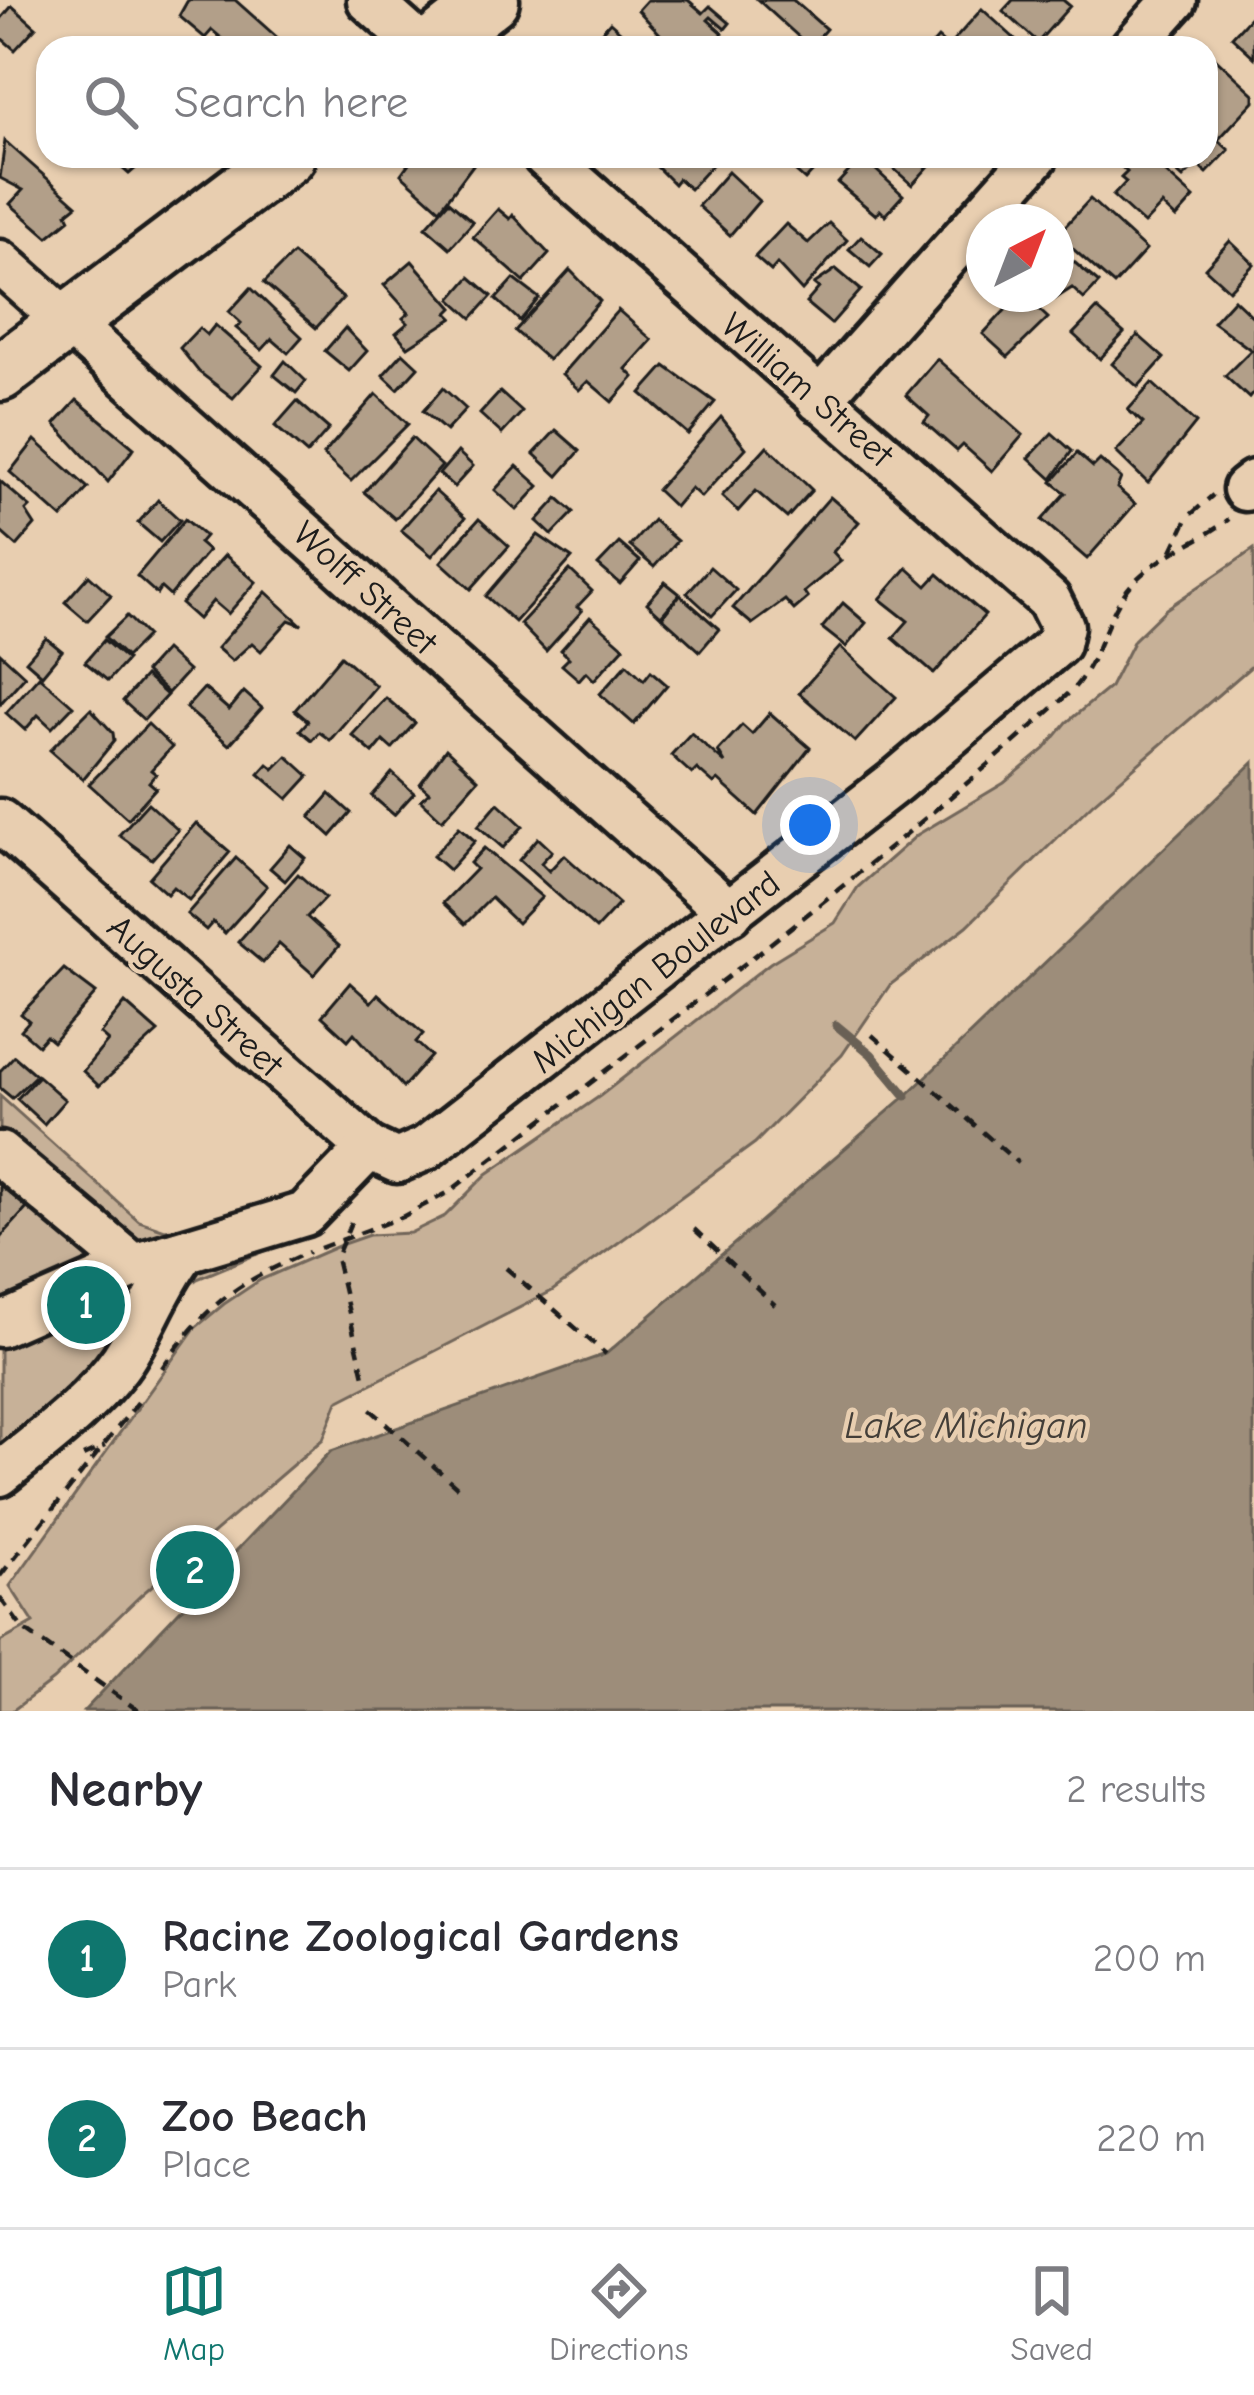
<!DOCTYPE html>
<style>
body{margin:0;font-family:"Comic Neue",sans-serif;background:#f2f2f3;color:#2b2b33}
.compass{position:absolute;left:966px;top:204px;width:108px;height:108px;border-radius:50%;background:#fff;box-shadow:0 3px 9px #0004;rotate:42deg}
.you{position:absolute;left:810px;top:825px;width:42px;height:42px;margin:-30px;border:9px solid #fff;border-radius:50%;background:#1a73e8;box-shadow:0 0 0 18px #1a73e833}
.badge{display:grid;place-items:center;width:78px;height:78px;border-radius:50%;background:#0f766e;color:#fff;font-size:39px;font-weight:700}
.pin{position:absolute;translate:-50% -50%;border:6px solid #fff;box-shadow:0 3px 12px #0006}
.list{margin:0;padding:0;list-style:none}
h2{display:flex;justify-content:space-between;align-items:center;height:156px;margin:0;padding:0 48px;font-size:51px}
h2 small{font-size:39px;font-weight:400;color:#7c7c81}
.list li{display:grid;grid-template-columns:78px 1fr auto;gap:36px;align-items:center;box-sizing:border-box;height:180px;padding:0 48px;border-top:3px solid #e1e1e2}
.list b{display:block;font-size:45px;white-space:nowrap}
.list p{margin:0;font-size:39px;white-space:nowrap;color:#7c7c81}
.list em{font-size:39px;font-style:normal;color:#7c7c81}
.icon{flex:none;width:66px;height:66px;fill:none;stroke:currentColor;stroke-width:2;stroke-linecap:round;stroke-linejoin:round}
.map{position:relative;flex:none;width:1254px;height:1711px;overflow:hidden}
.search{position:absolute;background:#fff;box-shadow:0 3px 9px #0004;left:36px;right:36px;top:36px;height:132px;display:flex;align-items:center;gap:30px;box-sizing:border-box;padding:0 42px;border-radius:36px;color:#7c7c81;font-size:45px}
.sheet{height:516px;background:#fff}
nav{display:flex;justify-content:space-around;align-items:center;box-sizing:border-box;height:168px;border-top:3px solid #e1e1e2;background:#fff;font-size:33px;color:#7c7c81}
nav a{display:grid;justify-items:center;gap:6px}
nav .on{color:#0f766e}
.map>svg:first-child{display:block}
</style>
<div class="map">
<svg width="1254" height="1711" viewBox="0 0 1254 1711">
<rect width="100%" height="100%" fill="#e8ceb0"/>
<filter id="ink" filterUnits="userSpaceOnUse"><feTurbulence type="fractalNoise" baseFrequency=".00833" numOctaves="2"/><feDisplacementMap in="SourceGraphic" scale="24" xChannelSelector="R" yChannelSelector="G"/><feConvolveMatrix kernelMatrix="1 2 1 2 8 2 1 2 1" color-interpolation-filters="sRGB"/></filter>
<g filter="url(#ink)">
<g fill="#c7b198" stroke="#72665a" stroke-width="3">
<polygon points="1254,549 1254,664 1093,803 967,926 890,985 842,1055 755,1143 552,1291 338,1401 323,1439 141,1595 53,1680 12,1711 0,1711 0,1642 34,1623 10,1586 195,1328 224,1304 260,1280 343,1244 369,1235 410,1233 445,1216 487,1174 600,1096 770,963 835,923 858,887 917,835 1004,783 1045,749 1067,722 1110,687 1134,640 1166,609"/>
<polygon points="0,1096 139,1221 165,1230 246,1218 313,1231 197,1279 182,1291 0,1488"/>
</g>
<polygon fill="#9d8d7a" stroke="#696054" stroke-width="3" points="1254,762 1254,1711 84,1711 331,1451 606,1354 906,1096"/>
<g fill="none" stroke-linecap="round" stroke-linejoin="round">
<polyline stroke="#696054" stroke-width="9" points="836,1025 871,1054 906,1096"/>
</g>
<g fill="#b29f89" stroke="#1c1c1c" stroke-width="3">
<polygon points="188,0 235,0 280,40 272,48 233,48 212,30 205,38 179,16"/>
<polygon points="647,0 688,0 703,13 710,6 730,23 725,29 711,17 708,20 723,33 712,48 671,46 638,10"/>
<polygon points="758,0 793,0 826,29 810,47"/>
<polygon points="1013,0 1063,0 1070,6 1038,42 1003,11"/>
<polygon points="12,6 36,27 15,50 0,37 0,20"/>
<polygon points="982,9 1025,48 929,48 938,38 948,47"/>
<polygon points="1254,13 1254,57 1232,37"/>
<polygon points="610,22 639,48 587,48"/>
<polygon points="1213,56 1254,94 1254,101 1218,140 1229,150 1207,173 1197,164 1183,178 1159,156 1206,156 1206,64"/>
<polygon points="5,141 77,205 67,213 70,219 48,237 10,204 23,190 0,178"/>
<polygon points="108,156 150,156 129,174"/>
<polygon points="414,156 463,156 473,165 440,209 401,174"/>
<polygon points="646,156 720,156 690,189 678,179 674,184"/>
<polygon points="794,156 806,156 817,167 805,180 787,164"/>
<polygon points="880,156 938,156 912,185"/>
<polygon points="1120,156 1147,156 1194,198 1176,218 1162,205 1144,224 1113,196 1126,182 1121,178 1127,172 1115,161"/>
<polygon points="862,157 903,195 885,215 880,210 876,215 838,183"/>
<polygon points="728,172 759,201 730,235 698,206"/>
<polygon points="1090,199 1146,250 1114,285 1057,235"/>
<polygon points="449,201 473,222 450,248 426,227"/>
<polygon points="498,209 510,219 513,215 549,254 524,282 473,237"/>
<polygon points="829,223 847,240 802,291 777,264 771,271 755,257 786,224 808,243"/>
<polygon points="861,236 882,254 870,267 849,249"/>
<polygon points="1230,241 1254,264 1229,290 1205,268"/>
<polygon points="1056,247 1099,283 1084,299 1072,288 1055,299 1049,294 1056,294"/>
<polygon points="293,254 343,298 316,328 264,283"/>
<polygon points="412,261 453,308 448,313 453,318 408,347 396,333 408,323 403,318 409,313 384,285"/>
<polygon points="836,269 861,290 831,324 806,303 819,288 814,284"/>
<polygon points="570,270 600,301 548,360 515,331"/>
<polygon points="470,277 492,296 472,318 451,299"/>
<polygon points="514,279 539,298 520,321 496,299"/>
<polygon points="251,288 302,337 288,353 272,339 262,350 236,328 241,323 229,312"/>
<polygon points="998,294 1022,294 1048,318 1008,357 983,334 1010,305"/>
<polygon points="1234,299 1254,318 1254,392 1249,398 1225,376 1251,350 1213,322"/>
<polygon points="1097,309 1124,333 1100,359 1073,334"/>
<polygon points="618,310 652,340 626,369 634,377 612,402 588,381 579,390 562,374"/>
<polygon points="215,325 262,366 233,398 199,372 180,348 199,328 207,335"/>
<polygon points="345,328 367,351 349,371 325,351"/>
<polygon points="1138,335 1164,358 1138,387 1112,364"/>
<polygon points="403,353 418,367 398,389 383,375"/>
<polygon points="937,359 1023,435 992,471 963,445 957,451 924,422 929,416 906,395"/>
<polygon points="285,361 306,381 296,393 274,375"/>
<polygon points="665,366 715,402 688,434 641,393"/>
<polygon points="1152,383 1196,423 1148,483 1116,452 1143,423 1128,410"/>
<polygon points="443,388 466,409 446,431 423,411"/>
<polygon points="500,392 522,412 502,434 480,414"/>
<polygon points="376,394 408,424 351,481 323,455"/>
<polygon points="77,400 134,448 108,482 55,424"/>
<polygon points="297,401 329,429 307,454 275,426"/>
<polygon points="721,417 746,448 701,497 691,488 675,507 657,490"/>
<polygon points="556,430 580,451 558,476 534,454"/>
<polygon points="1052,433 1072,451 1052,479 1029,458"/>
<polygon points="412,438 442,466 395,519 364,492"/>
<polygon points="35,440 88,488 62,518 10,472"/>
<polygon points="767,446 812,490 787,518 756,491 738,511 722,496"/>
<polygon points="458,452 473,466 454,487 439,474"/>
<polygon points="1077,453 1093,467 1100,460 1121,478 1117,488 1135,504 1087,559 1042,520 1066,493 1052,482"/>
<polygon points="517,466 539,486 517,510 495,490"/>
<polygon points="0,481 30,507 26,511 35,525 17,546 0,531"/>
<polygon points="435,491 465,518 432,556 401,530"/>
<polygon points="830,497 859,522 833,552 841,561 804,592 808,598 794,610 785,600 752,624 733,608"/>
<polygon points="558,498 574,512 552,535 537,521"/>
<polygon points="158,500 180,520 160,542 138,523"/>
<polygon points="185,519 205,536 199,543 208,551 170,596 161,588 157,594 137,576"/>
<polygon points="479,519 509,546 471,589 441,562"/>
<polygon points="653,520 677,541 654,567 630,546"/>
<polygon points="538,535 572,558 515,622 486,596"/>
<polygon points="619,543 640,561 620,584 598,565"/>
<polygon points="225,555 256,582 228,614 213,601 198,619 181,604"/>
<polygon points="710,567 736,590 712,616 687,593"/>
<polygon points="907,568 927,586 938,574 985,615 934,674 893,638 908,621 880,599"/>
<polygon points="570,570 592,591 577,607 582,611 546,651 520,624"/>
<polygon points="89,575 111,595 87,621 65,602"/>
<polygon points="665,582 680,594 661,616 647,603"/>
<polygon points="266,592 302,625 289,620 261,651 252,643 232,661 217,648"/>
<polygon points="680,595 719,629 700,651 662,617"/>
<polygon points="843,603 866,623 846,647 822,628"/>
<polygon points="127,616 147,636 126,657 105,637"/>
<polygon points="590,617 624,647 594,680 586,672 579,680 562,665 569,658 561,650"/>
<polygon points="46,638 62,651 42,675 26,661"/>
<polygon points="104,640 127,660 108,681 85,662"/>
<polygon points="840,647 896,697 855,742 799,693"/>
<polygon points="165,650 188,671 168,693 145,672"/>
<polygon points="0,653 25,676 0,704"/>
<polygon points="341,656 376,686 330,740 319,732 312,740 300,730 308,721 295,710"/>
<polygon points="627,664 644,680 651,671 667,685 634,724 600,694"/>
<polygon points="39,676 73,706 52,728 38,715 25,730 6,713"/>
<polygon points="145,676 167,695 144,720 123,701"/>
<polygon points="204,688 229,710 244,692 262,708 229,745 186,708"/>
<polygon points="386,698 415,723 392,749 383,741 373,753 352,735"/>
<polygon points="91,709 113,733 114,741 83,779 50,750"/>
<polygon points="770,713 810,748 757,815 718,780 714,784 697,769 692,774 671,755 691,733 725,763 718,751 742,725 752,734"/>
<polygon points="148,724 172,747 151,770 156,774 149,782 156,788 128,819 89,784"/>
<polygon points="446,749 478,779 442,820 421,800 429,792 420,784"/>
<polygon points="287,756 309,776 288,799 259,774 268,764 274,769"/>
<polygon points="392,773 414,793 394,815 372,796"/>
<polygon points="330,794 351,813 331,836 310,817"/>
<polygon points="148,803 178,830 152,859 119,835"/>
<polygon points="498,803 523,826 503,848 478,826"/>
<polygon points="196,823 230,852 189,900 173,887 167,894 149,878"/>
<polygon points="459,827 475,841 449,870 433,856"/>
<polygon points="538,838 552,851 541,863 549,871 564,855 619,904 596,929 519,860"/>
<polygon points="290,845 305,858 285,881 270,868"/>
<polygon points="484,848 542,897 517,923 491,898 465,924 443,903 476,869 470,863"/>
<polygon points="236,858 267,886 225,933 213,922 206,930 187,914"/>
<polygon points="298,874 325,898 307,917 339,946 314,975 279,944 263,963 238,942"/>
<polygon points="64,969 96,993 53,1042 46,1036 38,1045 21,1030 29,1021 21,1014"/>
<polygon points="350,983 371,1002 378,994 423,1034 416,1042 431,1056 403,1087 354,1033 348,1040 322,1016"/>
<polygon points="125,1003 158,1032 99,1086 83,1071 108,1041 100,1034"/>
<polygon points="14,1056 36,1075 12,1098 0,1088 0,1071"/>
<polygon points="38,1076 65,1100 44,1124 17,1099"/>
<polygon points="0,1184 27,1208 0,1238"/>
</g>
<g fill="none" stroke-linecap="round" stroke-linejoin="round">
<defs>
<g id="minor">
<polyline points="369,0 423,48"/>
<polyline points="1132,48 1175,0"/>
<polyline points="0,262 730,913"/>
<polyline points="819,400 1036,156"/>
<polyline points="1245,489 1254,482"/>
<polyline points="0,821 369,1148 397,1161 426,1148 895,782 1058,644 1062,626 1049,600 545,156"/>
<polyline points="0,1154 134,1266 305,1214 369,1148"/>
<polyline points="0,1325 134,1266"/>
<path d="M0,1474c41,-33 93,-71 123,-115 22,-34 35,-72 60,-106"/>
</g>
<g id="major">
<polyline points="430,48 491,0"/>
<polyline points="0,373 287,156"/>
</g>
</defs>
<use href="#minor" stroke="#1c1c1c" stroke-width="51"/>
<use href="#major" stroke="#1c1c1c" stroke-width="63"/>
<g stroke="#1c1c1c" stroke-width="4.5" stroke-dasharray="12 9" stroke-linecap="butt">
<polyline points="1172,551 1188,517 1213,495"/>
<polyline points="872,1035 1018,1163"/>
<polyline points="351,1222 336,1258 364,1376"/>
<polyline points="694,1229 775,1305"/>
<path d="M320,1248l82,-31 47,-25c208,-162 424,-320 619,-498 33,-31 35,-78 64,-110 27,-30 65,-40 97,-65"/>
<polyline points="506,1268 606,1354"/>
<path d="M162,1368c45,-65 75,-85 147,-116"/>
<polyline points="370,1409 457,1487"/>
<polyline points="83,1456 105,1446"/>
<polyline points="0,1576 142,1397"/>
<polyline points="0,1598 23,1629 139,1711"/>
</g>
<use href="#minor" stroke="#e8ceb0" stroke-width="42"/>
<use href="#major" stroke="#e8ceb0" stroke-width="54"/>
</g>
</g>
<g text-anchor="middle" stroke-width="9" stroke-linejoin="round" paint-order="stroke">
<g font-size="36" fill="#1c1c1c" stroke="#e8ceb0">
<text transform="translate(808 389) rotate(41)" y="13">William Street</text>
<text transform="translate(366 587) rotate(42)" y="13">Wolff Street</text>
<text transform="translate(655 971) rotate(-38)" y="13">Michigan Boulevard</text>
<text transform="translate(196 995) rotate(42)" y="13">Augusta Street</text>
</g>
<g font-size="39" font-style="italic" fill="#433e38" stroke="#e8ceb0">
<text x="966" y="1438">Lake Michigan</text>
</g>
</g>
</svg>
<svg class="compass" viewBox="-18 -18 36 36"><path d="M0-13l5 13h-10z" fill="#e53935"/><path d="M0 13l5-13h-10z" fill="#7c7c81"/></svg>
<div class="you"></div>
<div class="pin badge" style="left:86px;top:1305px">1</div>
<div class="pin badge" style="left:195px;top:1570px">2</div>
<div class="search"><svg class="icon" aria-label="search" viewBox="0 0 24 24"><circle cx="10" cy="10" r="6"/><path d="M15 15l6 6"/></svg>Search here</div>
</div>
<section class="sheet">
<h2>Nearby<small>2 results</small></h2>
<ul class="list">
<li><span class="badge">1</span><div><b>Racine Zoological Gardens</b><p>Park</p></div><em>200 m</em></li>
<li><span class="badge">2</span><div><b>Zoo Beach</b><p>Place</p></div><em>220 m</em></li>
</ul>
</section>
<nav>
<a class="on"><svg class="icon" aria-label="map" viewBox="0 0 24 24"><path d="M3 6l6-2 6 2 6-2v14l-6 2-6-2-6 2zM9 4v14M15 6v14"/></svg>Map</a>
<a><svg class="icon" aria-label="directions" viewBox="0 0 24 24"><path d="M12 3l9 9-9 9-9-9zM9 14v-3h6M13 9l2 2-2 2"/></svg>Directions</a>
<a><svg class="icon" aria-label="saved" viewBox="0 0 24 24"><path d="M7 4h10v16l-5-4-5 4z"/></svg>Saved</a>
</nav>
